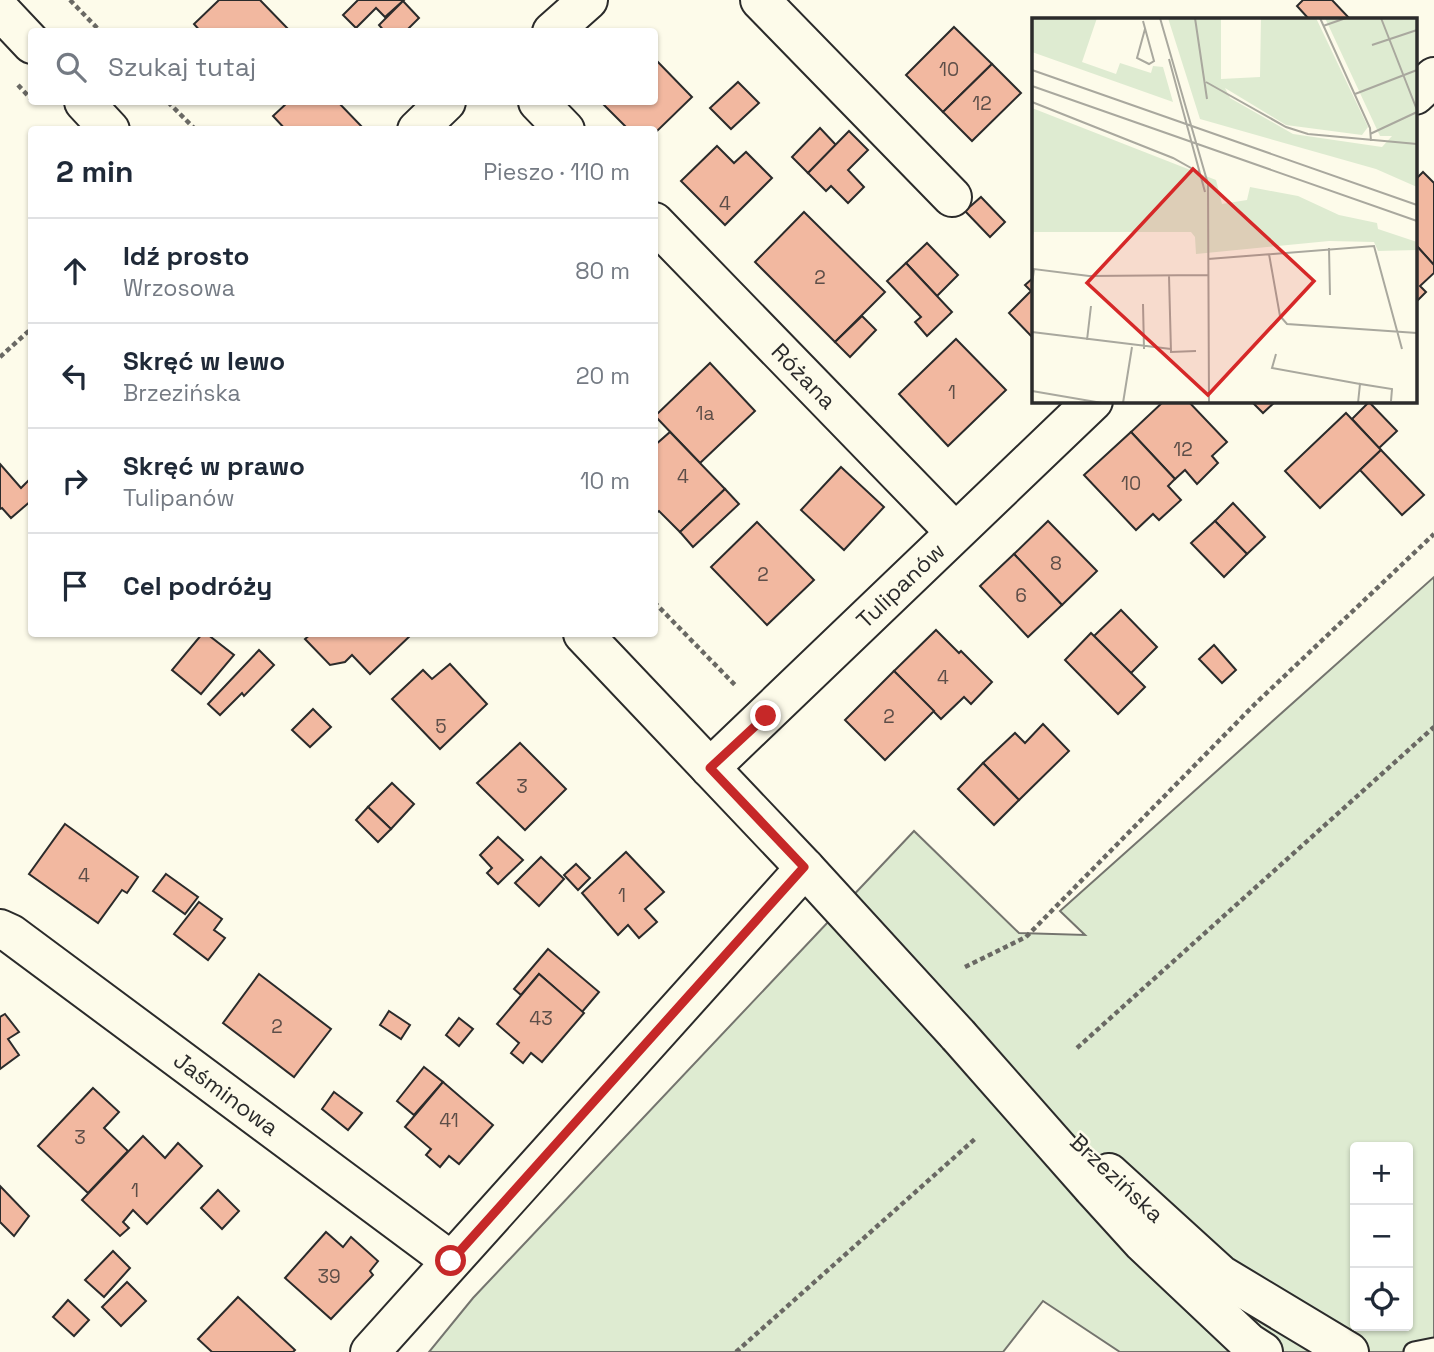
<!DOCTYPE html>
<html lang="pl">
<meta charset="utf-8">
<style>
body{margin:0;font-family:"Space Grotesk",sans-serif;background:#f2f2f3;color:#1f2937}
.controls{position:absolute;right:21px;bottom:21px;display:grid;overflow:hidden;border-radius:7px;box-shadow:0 2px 5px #0004}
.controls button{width:63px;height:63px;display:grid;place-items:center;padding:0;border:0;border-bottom:2px solid #e0e1e3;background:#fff;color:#1f2937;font:35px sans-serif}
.stop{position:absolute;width:21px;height:21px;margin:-16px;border:5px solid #c62828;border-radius:50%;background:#fff}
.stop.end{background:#c62828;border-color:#fff;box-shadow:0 2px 7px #0008}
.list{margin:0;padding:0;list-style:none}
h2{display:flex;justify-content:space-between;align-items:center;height:91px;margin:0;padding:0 28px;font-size:30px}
h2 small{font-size:23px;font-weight:400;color:#747a83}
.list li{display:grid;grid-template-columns:46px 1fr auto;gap:21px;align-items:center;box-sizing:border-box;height:105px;padding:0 28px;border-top:2px solid #e0e1e3}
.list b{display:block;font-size:26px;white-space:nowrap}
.list p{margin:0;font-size:23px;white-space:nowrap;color:#747a83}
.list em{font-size:23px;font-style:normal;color:#747a83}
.icon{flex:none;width:38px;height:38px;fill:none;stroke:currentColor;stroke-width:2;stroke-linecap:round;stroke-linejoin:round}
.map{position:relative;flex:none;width:1434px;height:1352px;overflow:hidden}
.search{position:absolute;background:#fff;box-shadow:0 2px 5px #0004;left:28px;top:28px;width:630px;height:77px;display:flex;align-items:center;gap:18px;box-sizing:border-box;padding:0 24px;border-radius:7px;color:#747a83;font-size:26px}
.panel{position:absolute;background:#fff;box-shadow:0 2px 5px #0004;left:28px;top:126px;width:630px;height:511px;border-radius:7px}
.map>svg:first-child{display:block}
</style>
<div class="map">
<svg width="1434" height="1352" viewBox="0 0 1434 1352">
<rect width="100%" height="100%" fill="#fdfbea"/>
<path fill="#deebd1" stroke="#74746e" stroke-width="2" fill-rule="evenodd" d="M1434,577v763l-32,12h-282l-77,-51 -40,51h-574l44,-54 441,-467 105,102 66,2 -25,-24zM1355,1147h53v179h-53z"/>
<g fill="#f2b8a0" stroke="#2b2b2b" stroke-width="2">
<polygon points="219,0 260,0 291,32 201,32 194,24"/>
<polygon points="358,0 404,0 385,17 376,8 356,28 343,15"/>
<polygon points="1303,0 1332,0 1350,19 1306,19 1308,18 1297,6"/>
<polygon points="403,1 419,18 405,32 385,32 379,25"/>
<polygon points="954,27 992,64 943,112 906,75"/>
<polygon points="654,58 692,97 654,134 654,130 629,130 601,102 654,102"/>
<polygon points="992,64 1021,93 972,141 943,112"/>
<polygon points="738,82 759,103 731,129 710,108"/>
<polygon points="288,102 338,102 365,130 286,130 273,116"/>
<polygon points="820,128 836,145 808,173 792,157"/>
<polygon points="849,131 868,150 848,170 864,187 848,203 831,186 826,191 808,173"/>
<polygon points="717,146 734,163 746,152 772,178 725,225 681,181"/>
<polygon points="1423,172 1434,183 1434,265 1415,244 1415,180"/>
<polygon points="981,197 1005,222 990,237 965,211"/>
<polygon points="804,212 885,292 835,342 755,262"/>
<polygon points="927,243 958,275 937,296 906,263"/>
<polygon points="1415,244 1434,265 1434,273 1420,286 1426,292 1415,303"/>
<polygon points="906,263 952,312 927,336 915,322 921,317 887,281"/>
<polygon points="1033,278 1033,338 1009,313 1031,291 1025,285"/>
<polygon points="862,316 876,330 850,357 835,342"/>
<polygon points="956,339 1006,390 948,446 899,394"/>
<polygon points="710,363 755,411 700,463 655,416"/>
<polygon points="1164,401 1188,401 1227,442 1212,456 1218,463 1197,484 1185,470 1175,479 1131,432"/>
<polygon points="1251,401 1276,401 1263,413"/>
<polygon points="1369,402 1397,431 1379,448 1352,419"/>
<polygon points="1346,413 1381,450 1320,508 1285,471"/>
<polygon points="670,432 725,489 680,532 659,511 654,515 654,446"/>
<polygon points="1131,432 1175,479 1168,486 1181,500 1159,520 1153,514 1136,530 1084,475"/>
<polygon points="1381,450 1424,495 1402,515 1360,470"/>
<polygon points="0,464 21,488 30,479 32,481 32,500 11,518 2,508 0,509"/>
<polygon points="841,467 884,507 844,550 801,510"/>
<polygon points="725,489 739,504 693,547 680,532"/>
<polygon points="1233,503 1265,537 1247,554 1215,521"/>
<polygon points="1048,521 1097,571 1062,605 1014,554"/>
<polygon points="1215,521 1247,554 1224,577 1191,543"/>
<polygon points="757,522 814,580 767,625 711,567"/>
<polygon points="1014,554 1062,605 1028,637 980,586"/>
<polygon points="1121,610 1157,647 1131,673 1094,636"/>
<polygon points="936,630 959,653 961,651 992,682 971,704 964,697 941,719 894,671"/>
<polygon points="1091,633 1145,687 1118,714 1065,660"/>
<polygon points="202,634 207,634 234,655 201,694 172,670"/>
<polygon points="311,634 412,634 370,674 352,655 345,662 330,665 305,639"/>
<polygon points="1214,645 1236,670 1222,683 1199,659"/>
<polygon points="259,650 274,665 244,696 242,693 220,715 208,704"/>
<polygon points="450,664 487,704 440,749 392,699 423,670 432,679"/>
<polygon points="894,671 934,711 885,760 845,720"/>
<polygon points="313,709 331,727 310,747 292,730"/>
<polygon points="1043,724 1069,751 1019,800 983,763 1015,733 1025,743"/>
<polygon points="520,743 566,789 525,830 477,783"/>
<polygon points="983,763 1019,800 994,825 958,789"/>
<polygon points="392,783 414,804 391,829 368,807"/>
<polygon points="368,807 391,829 378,842 356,820"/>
<polygon points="65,824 138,877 127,893 122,890 98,923 29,874"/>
<polygon points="498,837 523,860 498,884 487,873 492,868 480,855"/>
<polygon points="626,852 664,892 645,909 657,922 639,938 628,925 618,935 582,893"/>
<polygon points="541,857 564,879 539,906 515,883"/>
<polygon points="576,864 590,878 578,890 564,875"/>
<polygon points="166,874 198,897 185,914 153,891"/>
<polygon points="199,902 222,919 214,930 225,938 208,960 174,934"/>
<polygon points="548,949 599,992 582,1012 539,974 521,995 514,989"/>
<polygon points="259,974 331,1029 294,1077 223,1023"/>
<polygon points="539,974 584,1013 542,1062 531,1053 523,1063 511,1053 519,1043 497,1024"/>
<polygon points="389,1011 410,1025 401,1039 380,1025"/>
<polygon points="5,1014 19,1032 8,1039 19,1055 0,1069 0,1017"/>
<polygon points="459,1018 473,1029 459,1046 446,1035"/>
<polygon points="424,1067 443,1082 414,1115 397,1101"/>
<polygon points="443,1082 493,1125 459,1164 449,1156 440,1167 426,1155 431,1149 405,1127"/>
<polygon points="93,1088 119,1112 104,1128 128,1151 88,1193 38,1146"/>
<polygon points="334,1092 362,1113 348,1130 322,1109"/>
<polygon points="143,1136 165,1158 178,1143 202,1166 147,1224 133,1210 123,1222 129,1228 120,1236 82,1200"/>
<polygon points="0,1186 29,1216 14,1236 0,1222"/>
<polygon points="218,1190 239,1211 222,1229 201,1208"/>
<polygon points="326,1232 343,1247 351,1237 378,1261 370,1271 373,1275 331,1319 285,1278"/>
<polygon points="113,1251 130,1268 104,1297 85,1280"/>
<polygon points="127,1282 146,1301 121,1326 102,1307"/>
<polygon points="238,1297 295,1350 293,1352 212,1352 198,1339"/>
<polygon points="68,1300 89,1320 74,1336 53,1317"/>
</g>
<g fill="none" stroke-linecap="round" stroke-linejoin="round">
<defs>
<polyline id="service" points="1414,1352 1434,1348"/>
<g id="minor">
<polyline points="760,0 952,197"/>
<polyline points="552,32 588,0"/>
<polyline points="1415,95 1434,77"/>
<polyline points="538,102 565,130"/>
<polyline points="417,130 446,102"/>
<path id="s1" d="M654,222l301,310"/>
<path id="s2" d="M710,768l383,-367"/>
<path id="s3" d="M0,929l11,5 440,327"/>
<polyline points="370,1352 805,868"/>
</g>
<g id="secondary">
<polyline points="0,10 32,44"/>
<polyline points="84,102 110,130"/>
<polyline points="583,634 805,868 958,1035"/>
<polyline points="1109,1173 1221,1275 1349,1352"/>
<polyline points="1093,1188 1143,1243 1249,1343 1263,1352"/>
</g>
</defs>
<use href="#service" stroke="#2b2b2b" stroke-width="23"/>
<use href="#minor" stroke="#2b2b2b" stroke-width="42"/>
<use href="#secondary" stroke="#2b2b2b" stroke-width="42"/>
<g stroke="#6a6964" stroke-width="4.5" stroke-dasharray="5 3.5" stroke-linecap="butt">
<polyline points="70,0 101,32"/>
<polyline points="18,85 32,100"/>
<polyline points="168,102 196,130"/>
<polyline points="0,357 32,328"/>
<polyline points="654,602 737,687"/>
<polyline points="965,967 1026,937 1255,704 1434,534"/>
<polyline points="1077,1048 1434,727"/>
<polyline points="736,1352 976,1138"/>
</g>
<use href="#service" stroke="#fdfbea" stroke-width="19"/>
<use href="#minor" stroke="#fdfbea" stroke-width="38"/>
<use href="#secondary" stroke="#fdfbea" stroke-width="38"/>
<defs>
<polyline id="secondary-bridge" points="958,1035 1093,1188"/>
</defs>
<use href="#secondary-bridge" stroke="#2b2b2b" stroke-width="42" stroke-linecap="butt"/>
<use href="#secondary-bridge" stroke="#fdfbea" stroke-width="38"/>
</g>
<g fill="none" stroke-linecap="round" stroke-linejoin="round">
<polyline stroke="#c62828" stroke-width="9" points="451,1261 804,867 710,768 766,716"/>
</g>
<g text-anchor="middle" stroke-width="5" stroke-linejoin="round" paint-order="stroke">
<g font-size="19" fill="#5d4e48">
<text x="949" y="76">10</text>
<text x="982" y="110">12</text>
<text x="725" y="210">4</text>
<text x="820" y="284">2</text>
<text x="952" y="399">1</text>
<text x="705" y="420">1a</text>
<text x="1183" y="456">12</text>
<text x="683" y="483">4</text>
<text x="1131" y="490">10</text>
<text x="1056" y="570">8</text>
<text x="763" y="581">2</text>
<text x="1021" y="602">6</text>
<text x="943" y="684">4</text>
<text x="889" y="723">2</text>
<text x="441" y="733">5</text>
<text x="522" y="793">3</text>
<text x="84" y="882">4</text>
<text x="622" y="902">1</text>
<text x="541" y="1025">43</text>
<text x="277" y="1033">2</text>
<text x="449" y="1127">41</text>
<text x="80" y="1144">3</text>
<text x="135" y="1197">1</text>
<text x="329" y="1283">39</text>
</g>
<g font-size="23" fill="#2b2b2b" stroke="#fdfbea">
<text dy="8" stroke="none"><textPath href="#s1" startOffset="215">Różana</textPath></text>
<text dy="8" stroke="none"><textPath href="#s2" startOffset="264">Tulipanów</textPath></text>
<text dy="8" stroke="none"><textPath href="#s3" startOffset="280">Jaśminowa</textPath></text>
<text transform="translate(1117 1178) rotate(43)" y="8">Brzezińska</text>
</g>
</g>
<g transform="translate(1032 18)">
<rect width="385" height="385" fill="#fdfbea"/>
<path d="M0,0h65l-15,44 34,12 4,-11 31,10 2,-7 10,1 10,35 -141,-50zM136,0h53v61l39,-2 1,-59h55l52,109 -6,8 -76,-10 -61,-37 5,10 63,36 89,13 10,-11h-12l-55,-118h92v169l-41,-18 -176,-50zM0,90l184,72 6,24 25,-4 3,-13 48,9 41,19 38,8 1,6 39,13v8l-39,1 -4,-9 -45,-1 -133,13 -1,-17 -4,-5h-157l-2,8z" fill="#deebd1"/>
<path fill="none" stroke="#a9a89e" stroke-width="2" d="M128,0l48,166 1,219M163,0l12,81M288,0l50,110 1,13M349,0l36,92M111,3l11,40 -5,3 -12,-6 8,-29M291,8l23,-8M340,27l45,-15M137,41l36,133M0,52l385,135M174,64l80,45 22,7 109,10M0,68l385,135M323,76l62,-24M0,84l141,56 27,15M338,116l47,-22M297,230l1,47M237,236l11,62 7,8 130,9M176,241l166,-13 28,103M137,258l2,76 25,-1M0,266l2,-15 55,7 119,-1M111,286l1,45M0,314l139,17M55,322l4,-34M244,336l-4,14 88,16M0,373l70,12M91,385l9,-56M326,385l2,-19 32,5 -1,12"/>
<path fill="#d62828" fill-opacity="0.15" stroke="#d62828" stroke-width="3.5" d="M161,151l121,112 -106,114 -121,-112z"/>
<rect width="385" height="385" fill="none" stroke="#2b2b2b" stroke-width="3.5"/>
</g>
</svg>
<div class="controls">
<button>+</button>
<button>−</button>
<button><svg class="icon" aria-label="locate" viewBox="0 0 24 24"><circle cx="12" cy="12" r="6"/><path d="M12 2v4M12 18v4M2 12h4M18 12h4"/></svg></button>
</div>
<div class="stop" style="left:451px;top:1261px"></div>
<div class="stop end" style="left:766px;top:716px"></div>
<div class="search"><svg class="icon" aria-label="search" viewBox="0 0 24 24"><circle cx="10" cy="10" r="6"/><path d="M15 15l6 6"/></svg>Szukaj tutaj</div>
<section class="panel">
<h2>2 min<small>Pieszo · 110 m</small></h2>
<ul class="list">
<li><svg class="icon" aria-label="ahead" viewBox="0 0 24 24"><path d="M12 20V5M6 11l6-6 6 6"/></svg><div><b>Idź prosto</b><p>Wrzosowa</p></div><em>80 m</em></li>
<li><svg class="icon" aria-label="left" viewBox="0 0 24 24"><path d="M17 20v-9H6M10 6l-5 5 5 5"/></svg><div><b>Skręć w lewo</b><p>Brzezińska</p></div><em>20 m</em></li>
<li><svg class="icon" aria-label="right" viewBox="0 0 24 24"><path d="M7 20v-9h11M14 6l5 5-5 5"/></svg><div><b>Skręć w prawo</b><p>Tulipanów</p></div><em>10 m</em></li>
<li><svg class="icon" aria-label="arrive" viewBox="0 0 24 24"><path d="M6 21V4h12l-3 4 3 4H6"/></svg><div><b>Cel podróży</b></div></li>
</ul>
</section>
</div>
